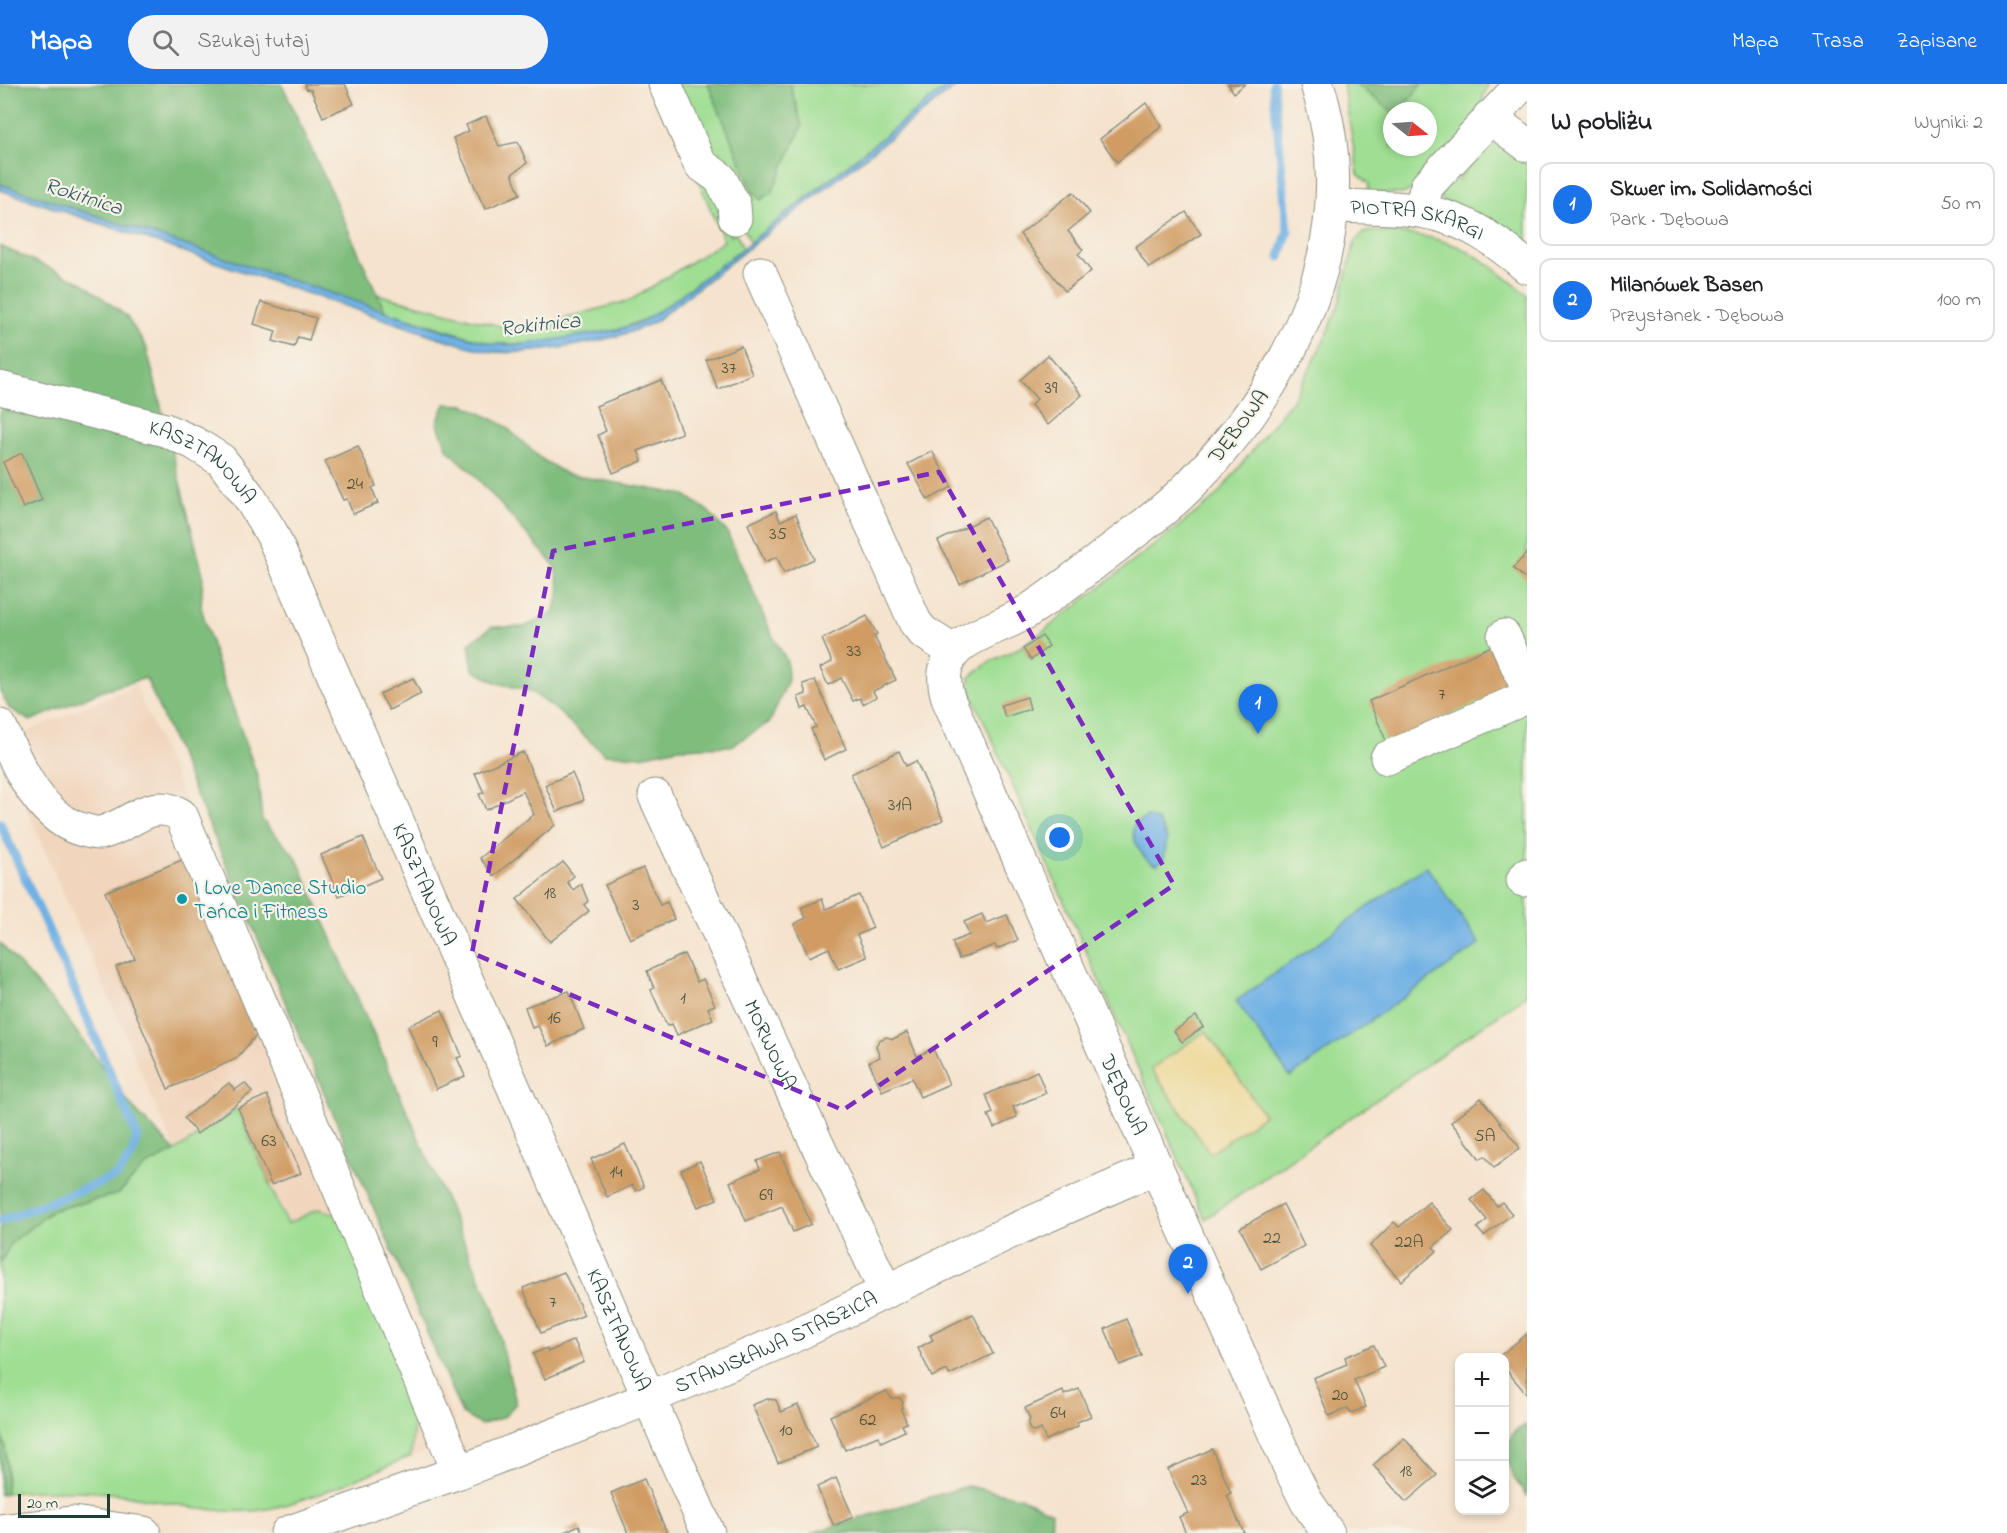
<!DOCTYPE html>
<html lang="pl">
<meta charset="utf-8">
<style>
body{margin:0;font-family:"Indie Flower",sans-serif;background:#f2f2f2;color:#202124}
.controls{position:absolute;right:18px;bottom:18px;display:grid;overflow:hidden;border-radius:12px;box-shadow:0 3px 9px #0003}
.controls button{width:54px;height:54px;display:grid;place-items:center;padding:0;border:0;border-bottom:2px solid #e0e0e0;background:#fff;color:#202124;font:30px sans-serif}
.compass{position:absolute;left:1383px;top:18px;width:54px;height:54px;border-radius:50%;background:#fff;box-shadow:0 3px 9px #0003;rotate:107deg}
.scale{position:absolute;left:18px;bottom:15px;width:92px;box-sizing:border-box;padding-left:6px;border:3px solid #1f3d34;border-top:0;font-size:16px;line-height:21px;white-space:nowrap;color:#1f3d34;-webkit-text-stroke:4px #f7f3e8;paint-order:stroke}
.you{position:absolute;left:1060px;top:754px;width:21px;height:21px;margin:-15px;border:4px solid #fff;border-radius:50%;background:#1a73e8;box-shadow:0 0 0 9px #1a73e833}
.badge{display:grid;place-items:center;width:39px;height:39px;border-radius:50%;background:#1a73e8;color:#fff;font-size:20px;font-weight:700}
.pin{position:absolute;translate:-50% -50px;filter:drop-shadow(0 2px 3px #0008)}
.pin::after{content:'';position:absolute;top:32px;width:21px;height:18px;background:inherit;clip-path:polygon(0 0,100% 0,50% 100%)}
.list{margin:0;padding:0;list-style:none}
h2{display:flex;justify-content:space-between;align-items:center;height:78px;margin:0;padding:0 24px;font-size:26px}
h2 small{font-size:20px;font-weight:400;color:#757577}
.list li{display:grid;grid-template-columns:39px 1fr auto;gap:18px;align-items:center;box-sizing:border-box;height:84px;margin:0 12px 12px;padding:0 12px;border:2px solid #e0e0e0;border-radius:12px}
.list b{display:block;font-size:22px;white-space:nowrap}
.list p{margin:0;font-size:20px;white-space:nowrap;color:#757577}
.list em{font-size:20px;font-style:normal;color:#757577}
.icon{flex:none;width:33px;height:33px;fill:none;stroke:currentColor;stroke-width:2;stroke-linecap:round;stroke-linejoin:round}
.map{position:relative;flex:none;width:1527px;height:1449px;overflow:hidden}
header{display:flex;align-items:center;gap:36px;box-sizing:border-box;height:84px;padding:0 30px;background:#1a73e8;color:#fff}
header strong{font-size:28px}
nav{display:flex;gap:33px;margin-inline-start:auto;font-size:21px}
.search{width:420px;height:54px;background:#f2f2f2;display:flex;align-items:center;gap:15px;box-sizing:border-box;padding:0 21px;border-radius:33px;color:#757577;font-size:22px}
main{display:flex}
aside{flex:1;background:#fff}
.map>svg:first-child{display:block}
</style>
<header>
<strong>Mapa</strong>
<div class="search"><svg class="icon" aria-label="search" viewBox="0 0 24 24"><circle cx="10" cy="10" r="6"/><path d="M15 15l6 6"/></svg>Szukaj tutaj</div>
<nav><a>Mapa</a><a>Trasa</a><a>Zapisane</a></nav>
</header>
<main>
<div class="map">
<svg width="1527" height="1449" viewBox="0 0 1527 1449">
<rect width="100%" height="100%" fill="#f7f3e8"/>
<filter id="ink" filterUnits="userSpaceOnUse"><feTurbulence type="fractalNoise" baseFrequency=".0167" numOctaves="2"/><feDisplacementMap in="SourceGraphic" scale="12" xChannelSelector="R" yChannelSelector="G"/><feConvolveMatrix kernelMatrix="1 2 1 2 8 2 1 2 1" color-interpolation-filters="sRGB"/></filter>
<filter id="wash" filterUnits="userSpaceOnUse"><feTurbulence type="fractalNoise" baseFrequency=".008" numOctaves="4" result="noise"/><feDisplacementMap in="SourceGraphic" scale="24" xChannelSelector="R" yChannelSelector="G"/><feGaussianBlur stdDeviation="1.35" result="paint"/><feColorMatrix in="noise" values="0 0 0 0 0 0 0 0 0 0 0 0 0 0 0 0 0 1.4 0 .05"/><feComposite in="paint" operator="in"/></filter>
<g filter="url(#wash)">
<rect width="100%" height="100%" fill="#f5e3cd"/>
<polygon fill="#f1d5bd" points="135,601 458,1347 424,1368 391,1381 237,1026 175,1067 0,663 0,660"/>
<g fill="#9fde93" stroke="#5f8e64" stroke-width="1.5" fill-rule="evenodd">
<polygon points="675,0 950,0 750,158"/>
<path d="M1343,0h145l-15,43 -55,60 -16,7 -34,-2 1,-8 -11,-10zM1392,27h36v36h-36z"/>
<polygon points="1493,54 1527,72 1527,165 1441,115 1438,102 1449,90 1458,97 1484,61"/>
<polygon points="696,91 730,126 729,152 736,149 743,164 651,233 617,246 533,260 493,260 385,227 376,210 519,247 631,216 724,157"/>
<path d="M1371,147c80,5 95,13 156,64v700l-322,224 -234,-527 -1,-15 19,-15 32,-15 24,-17 170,-132 77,-98 14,-24 22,-44 11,-28 16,-62 8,-9z"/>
<path d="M237,1025l50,115 31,-15 22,6 76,180 -5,61c-40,17 -118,53 -160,55 -43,3 -84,-10 -127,-16 -40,-6 -78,-5 -118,-2 1,-22 2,-43 -6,-65v-164l11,-21 42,-33 65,-16 26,-27 31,-16z"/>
</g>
<g fill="#7fbd7d" stroke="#4f7d58" stroke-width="1.5">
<polygon points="0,0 282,0 385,227 0,100"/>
<polygon points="708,0 790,0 802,42 772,108 761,116 753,108"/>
<polygon points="1356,0 1422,0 1400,27 1392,28"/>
<polygon points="0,162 83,199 126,232 146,262 203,491 201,523 217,579 258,694 262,736 296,773 493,1224 516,1319 504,1333 481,1341 462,1330 146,594 103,606 30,637 9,624 0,607"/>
<polygon points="445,320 465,321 504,341 540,374 566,390 685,411 708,427 727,448 772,551 787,577 788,596 770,638 731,662 679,664 641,672 604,670 554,624 530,607 497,599 473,586 469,560 491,543 524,543 554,529 560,507 555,482 471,387 448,366 437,338"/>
<polygon points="0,859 61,927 133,1024 175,1067 144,1083 118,1110 53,1126 11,1159 0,1180"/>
<polygon points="1527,1340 1527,1412 1513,1393 1504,1367 1514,1348"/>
<path d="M0,1344c8,22 7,43 6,65l-6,2z"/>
<polygon points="967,1402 1020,1413 1052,1428 1051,1449 811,1449"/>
</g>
<polygon fill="#eeda9e" stroke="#868c69" stroke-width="1.5" points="1206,947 1264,1031 1210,1069 1151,985"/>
<g fill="#6fb1e4" stroke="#47778c" stroke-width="1.5">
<path d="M950,0h9l-305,238c-36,19 -119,33 -160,30 -18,-2 -36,-9 -54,-14l-440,-148v-6l443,146 50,14 26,1 98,-15 22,-7 26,-16 78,-59z"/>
<path d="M1147,733l11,4 9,18 -3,19 -7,7c-14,-3 -27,-27 -23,-41z"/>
<polygon points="1426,782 1480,860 1290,993 1236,917"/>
</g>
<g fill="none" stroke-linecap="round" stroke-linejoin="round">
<g stroke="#6fb1e4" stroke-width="9">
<polyline points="1273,0 1288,146 1280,173"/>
<polyline points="0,739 65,883 137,1052 133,1069 117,1092 0,1137"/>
</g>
</g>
<g id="blocks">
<g fill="#d09c64">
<polygon points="305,0 345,0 354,20 323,33 311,6 306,5"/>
<polygon points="1228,0 1245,0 1234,9"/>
<polygon points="1146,19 1162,42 1117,78 1100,55"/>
<polygon points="486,32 499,62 518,58 527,79 512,90 520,110 485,125 453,54 469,47 466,41"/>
<polygon points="1073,108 1090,129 1068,147 1083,166 1078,170 1091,187 1065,207 1020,150"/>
<polygon points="1186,128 1201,150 1149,184 1135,163"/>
<polygon points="261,218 316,234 309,256 298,253 294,263 273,257 276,247 254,240"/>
<polygon points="741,262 752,290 718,305 706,276"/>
<polygon points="1048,271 1082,311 1048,341 1031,321 1037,315 1020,296"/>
<polygon points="661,296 682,349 638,367 642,377 613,389 598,351 606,347 596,322"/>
<polygon points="358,362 376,402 372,404 378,419 353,430 347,415 343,416 325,377"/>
<polygon points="932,367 952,403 928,416 908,380"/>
<polygon points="22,369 42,416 23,424 3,378"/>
<polygon points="776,427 780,437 796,430 814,475 784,489 777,473 765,478 748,440"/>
<polygon points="986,433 1008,476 960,500 938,457"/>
<polygon points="1527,469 1527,496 1513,484"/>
<polygon points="867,532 877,550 874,552 896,596 873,607 876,613 863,620 860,614 853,617 841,594 828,601 820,584 832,578 822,555"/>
<polygon points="1042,552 1049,562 1031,576 1023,565"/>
<polygon points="1496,560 1515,602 1387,659 1369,617"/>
<polygon points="413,594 421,610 389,626 380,610"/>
<polygon points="815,596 846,665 824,676 811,645 816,643 807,623 802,625 798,613 806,610 803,600"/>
<polygon points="1027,613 1030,625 1005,633 1001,621"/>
<polygon points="899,667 906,682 916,677 943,736 884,763 851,690"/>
<polygon points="523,668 555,741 494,792 480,774 534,730 523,707 486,726 479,710 484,709 475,689"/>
<polygon points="572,689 584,716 557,728 545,701"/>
<polygon points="363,753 381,794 339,812 321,771"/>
<polygon points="189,773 248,921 245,925 256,951 236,975 168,1005 116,883 135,875 105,808"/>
<polygon points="563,778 574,792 567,798 573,806 581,800 588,817 584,821 589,827 550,858 517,815"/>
<polygon points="643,784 660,821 667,818 674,835 630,855 605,801"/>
<polygon points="859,811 873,844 857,851 867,873 838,885 829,864 809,873 794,840 806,834 801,824 822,815 826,825"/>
<polygon points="982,830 986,839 1007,831 1018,856 997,865 995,861 959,875 952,858 969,851 964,838"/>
<polygon points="684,870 697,898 703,895 715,921 708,924 713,935 677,951 672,940 667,942 651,906 654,904 647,887"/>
<polygon points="569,907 584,945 548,962 538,942 532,944 525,923"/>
<polygon points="442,926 462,972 457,974 465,992 436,1005 408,942"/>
<polygon points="1196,932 1203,943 1182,958 1174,947"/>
<polygon points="907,948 917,972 933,965 949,1000 920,1013 912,994 882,1007 869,978 880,973 876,962 879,956 887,953 893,955"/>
<polygon points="1037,987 1046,1009 1013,1023 1017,1033 994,1044 988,1031 993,1029 986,1011"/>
<polygon points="229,999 235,1006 245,999 252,1008 197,1050 184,1034"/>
<polygon points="267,1011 301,1089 271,1101 238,1024"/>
<polygon points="1481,1014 1520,1064 1494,1084 1485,1072 1480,1075 1451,1038"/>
<polygon points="625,1060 644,1103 636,1107 633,1101 607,1113 591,1075"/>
<polygon points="780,1068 811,1140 793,1148 782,1122 746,1137 730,1098 760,1085 757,1077"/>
<polygon points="700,1077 717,1115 698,1123 681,1086"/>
<polygon points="1484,1106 1497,1122 1502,1118 1512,1130 1484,1152 1477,1144 1487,1136 1471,1116"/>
<polygon points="1429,1118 1453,1146 1433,1163 1437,1167 1401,1197 1370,1162 1394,1138 1399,1143"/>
<polygon points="1283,1120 1304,1162 1261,1185 1240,1144"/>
<polygon points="564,1188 584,1231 541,1249 523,1204"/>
<polygon points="973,1230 993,1270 949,1291 947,1286 932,1293 918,1264 933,1256 930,1251"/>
<polygon points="1126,1235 1142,1272 1120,1281 1105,1245"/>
<polygon points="1527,1250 1527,1311 1504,1283 1504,1274 1497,1274"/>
<polygon points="574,1256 584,1278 545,1295 533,1270 547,1264 548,1268"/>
<polygon points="1374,1261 1384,1283 1354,1296 1366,1323 1351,1329 1348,1324 1329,1332 1313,1294 1347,1280 1345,1273"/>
<polygon points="1079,1305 1091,1332 1077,1338 1078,1342 1046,1356 1041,1345 1036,1348 1030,1346 1028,1340 1030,1335 1025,1324 1063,1307 1064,1311"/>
<polygon points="887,1307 891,1314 900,1314 903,1319 901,1326 907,1339 902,1341 905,1347 881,1358 878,1352 845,1366 830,1332"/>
<polygon points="767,1315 776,1316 781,1328 798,1321 817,1363 778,1379 752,1321"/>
<polygon points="1404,1354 1437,1391 1406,1418 1373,1381"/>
<polygon points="1212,1365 1231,1409 1227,1411 1244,1449 1186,1449 1179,1433 1188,1429 1168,1385"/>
<polygon points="836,1394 853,1433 834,1442 817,1403"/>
<polygon points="644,1395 667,1449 628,1449 611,1409"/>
<polygon points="579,1441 583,1449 562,1449"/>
</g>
</g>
</g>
<g filter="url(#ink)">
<use href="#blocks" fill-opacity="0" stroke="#8a9080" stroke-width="1.5"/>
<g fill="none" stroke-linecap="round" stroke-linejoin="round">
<defs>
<g id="minor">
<polyline points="665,0 700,80 720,94 734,121 735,134"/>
<path id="s1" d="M1317,0c48,151 -21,291 -125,399 -22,23 -48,42 -73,61 -29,22 -57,45 -88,65 -21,15 -47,20 -68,35 -20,15 -22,34 -14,57l341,767 17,34 21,31"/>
<polyline points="1489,33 1527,61"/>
<path id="s2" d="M1332,122c88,2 125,0 195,61"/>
<polyline points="1420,126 1427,102 1522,0"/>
<polyline points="760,189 915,538 923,548 953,567"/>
<path id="s3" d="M0,304l165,42 29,13 27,17 27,35 24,39 436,999"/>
<polyline points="1504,552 1527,603"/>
<path d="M0,642c17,39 41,96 87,105 4,1 10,3 13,2 30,-6 50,-37 81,-18l278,657"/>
<polyline points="1387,674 1527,613"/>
<path id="s4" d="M655,712l231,496"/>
<polyline points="1523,796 1527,791"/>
<polyline points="0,1447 73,1439 144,1449"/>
<path id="s5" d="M287,1449l172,-61 190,-74 140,-60 219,-105 147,-65"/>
</g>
</defs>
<use href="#minor" stroke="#8a9080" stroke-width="35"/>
<use href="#minor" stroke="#fff" stroke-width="33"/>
</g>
</g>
<path fill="none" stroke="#7b2cbf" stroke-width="4.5" stroke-dasharray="12 8" stroke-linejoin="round" d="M939,388l235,413 -331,225 -371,-157 81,-402z"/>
<circle fill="#0f9aa8" stroke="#f7f3e8" stroke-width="2" cx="182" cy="815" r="6"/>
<g text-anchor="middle" stroke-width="4.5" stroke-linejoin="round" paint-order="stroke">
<g font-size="18" fill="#4b5540">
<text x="729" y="289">37</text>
<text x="1051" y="309">39</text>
<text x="355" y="405">24</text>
<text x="778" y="455">35</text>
<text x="854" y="572">33</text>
<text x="1442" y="615">7</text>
<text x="900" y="726">31A</text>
<text x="550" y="814">18</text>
<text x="636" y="826">3</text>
<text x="683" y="919">1</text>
<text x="554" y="939">16</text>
<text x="435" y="963">9</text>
<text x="1485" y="1057">5A</text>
<text x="269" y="1062">63</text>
<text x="616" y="1093">14</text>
<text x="766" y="1116">69</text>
<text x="1272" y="1159">22</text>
<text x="1409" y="1163">22A</text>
<text x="553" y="1223">7</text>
<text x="1340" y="1316">20</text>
<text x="1058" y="1334">64</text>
<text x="868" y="1341">62</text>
<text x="786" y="1351">10</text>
<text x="1406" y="1392">18</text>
<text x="1199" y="1401">23</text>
</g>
<g font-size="21" fill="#1f3d34" stroke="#f7f3e8">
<text dy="7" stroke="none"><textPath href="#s2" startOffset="87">PIOTRA SKARGI</textPath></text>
<text transform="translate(1238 342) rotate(-53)" y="7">DĘBOWA</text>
<text dy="7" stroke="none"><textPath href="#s3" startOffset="220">KASZTANOWA</textPath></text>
<text dy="7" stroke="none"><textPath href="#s3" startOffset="706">KASZTANOWA</textPath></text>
<text dy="7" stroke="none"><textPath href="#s4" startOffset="274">MORWOWA</textPath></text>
<text dy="7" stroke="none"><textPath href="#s1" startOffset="1216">DĘBOWA</textPath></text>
<text dy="7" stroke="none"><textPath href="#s3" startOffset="1192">KASZTANOWA</textPath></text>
<text dy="7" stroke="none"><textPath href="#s5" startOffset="525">STANISŁAWA STASZICA</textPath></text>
</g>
<g font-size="21" fill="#0d838f" stroke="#f7f3e8" text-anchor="start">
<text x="194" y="810">I Love Dance Studio<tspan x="194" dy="24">Tańca i Fitness</tspan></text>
</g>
<g font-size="22" font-style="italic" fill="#335a60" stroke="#f7f3e8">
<text transform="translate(84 111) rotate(18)" y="8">Rokitnica</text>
<text transform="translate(540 239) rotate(-6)" y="8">Rokitnica</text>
</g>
</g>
</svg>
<div class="controls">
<button>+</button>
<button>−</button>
<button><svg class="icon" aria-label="layers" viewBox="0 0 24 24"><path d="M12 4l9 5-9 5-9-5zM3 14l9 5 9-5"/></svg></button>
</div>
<svg class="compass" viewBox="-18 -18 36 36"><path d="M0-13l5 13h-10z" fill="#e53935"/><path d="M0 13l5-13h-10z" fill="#757577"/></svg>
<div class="scale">20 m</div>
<div class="you"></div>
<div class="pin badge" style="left:1258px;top:650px">1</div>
<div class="pin badge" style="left:1188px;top:1210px">2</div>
</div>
<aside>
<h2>W pobliżu<small>Wyniki: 2</small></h2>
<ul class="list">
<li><span class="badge">1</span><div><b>Skwer im. Solidarności</b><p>Park · Dębowa</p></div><em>50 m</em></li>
<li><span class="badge">2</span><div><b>Milanówek Basen</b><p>Przystanek · Dębowa</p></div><em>100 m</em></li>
</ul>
</aside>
</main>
